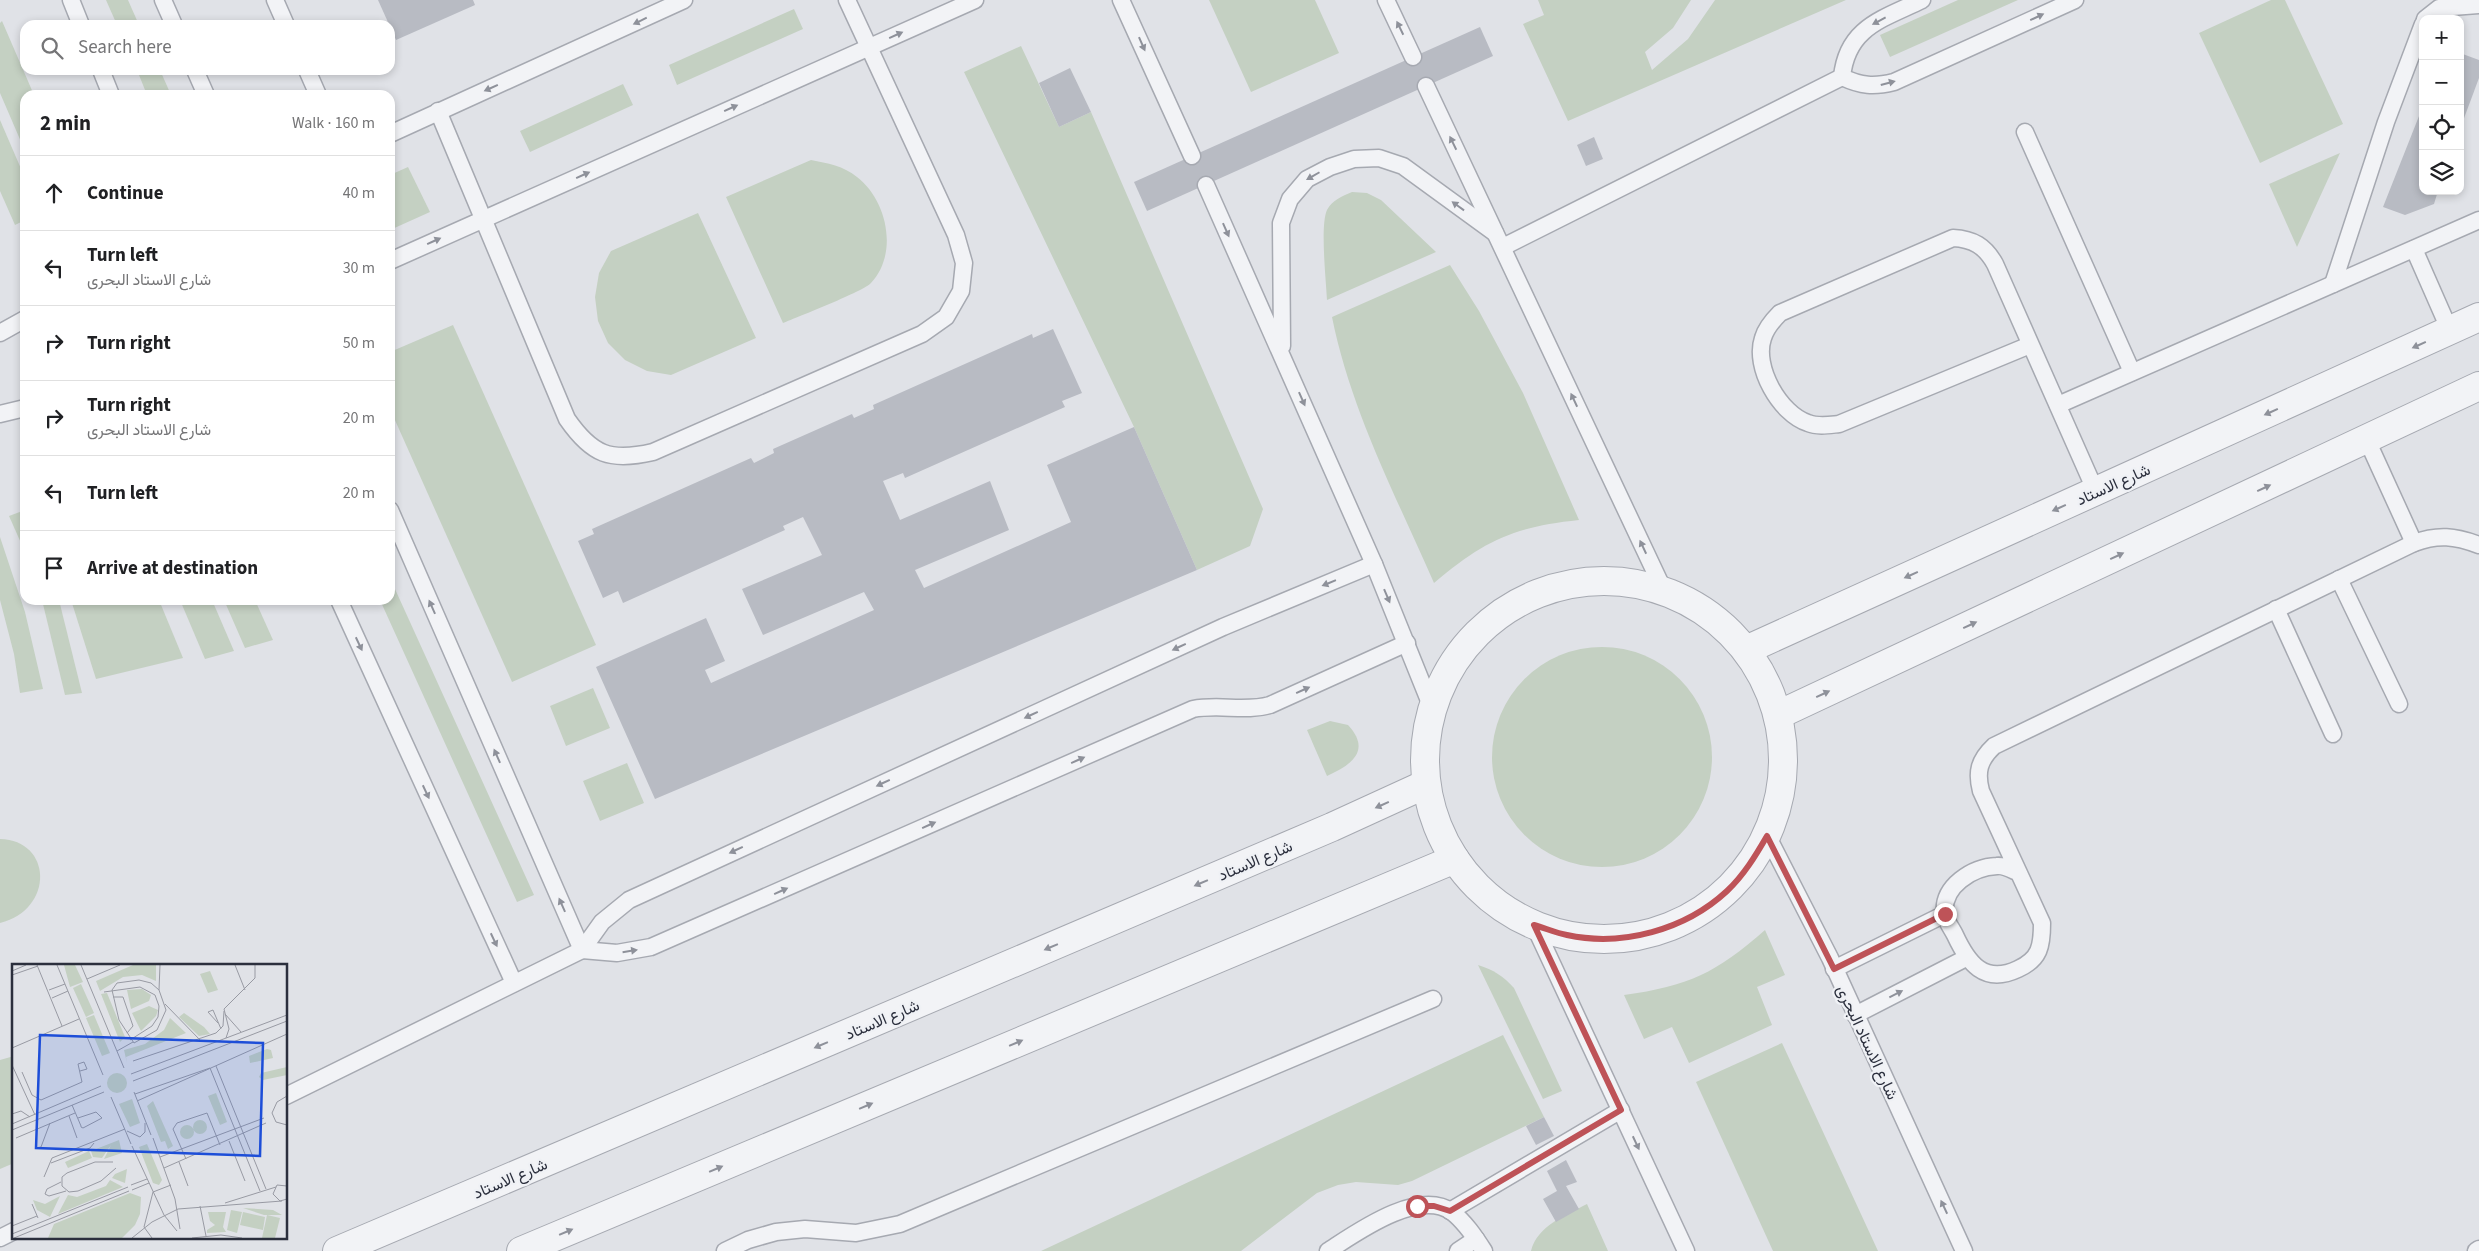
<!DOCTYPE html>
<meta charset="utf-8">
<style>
body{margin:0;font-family:"Source Sans 3",Vazirmatn,sans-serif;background:#f2f2f2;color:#202124}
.controls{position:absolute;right:15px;top:15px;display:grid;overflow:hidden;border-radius:10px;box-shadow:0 2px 8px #0003}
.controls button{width:45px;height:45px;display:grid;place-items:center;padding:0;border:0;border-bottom:1px solid #e0e0e0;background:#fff;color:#202124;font:25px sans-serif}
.stop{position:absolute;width:15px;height:15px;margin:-11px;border:4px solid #be5358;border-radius:50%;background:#fff}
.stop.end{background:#be5358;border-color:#fff;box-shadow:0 1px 5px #0008}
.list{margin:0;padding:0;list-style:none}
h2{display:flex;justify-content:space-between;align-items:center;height:65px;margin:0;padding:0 20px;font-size:21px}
h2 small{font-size:16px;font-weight:400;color:#757577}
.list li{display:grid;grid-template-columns:32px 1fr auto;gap:15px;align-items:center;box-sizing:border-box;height:75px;padding:0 20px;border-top:1px solid #e0e0e0}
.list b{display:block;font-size:19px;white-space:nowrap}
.list p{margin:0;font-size:16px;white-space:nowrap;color:#757577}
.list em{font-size:16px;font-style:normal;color:#757577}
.icon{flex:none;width:28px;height:28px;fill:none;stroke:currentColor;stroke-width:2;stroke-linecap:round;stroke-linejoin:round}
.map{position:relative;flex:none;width:2479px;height:1251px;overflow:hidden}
.search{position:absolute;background:#fff;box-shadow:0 2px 8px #0003;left:20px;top:20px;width:375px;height:55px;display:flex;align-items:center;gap:12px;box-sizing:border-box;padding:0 18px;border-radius:15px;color:#757577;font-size:19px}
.panel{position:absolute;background:#fff;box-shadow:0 2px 8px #0003;left:20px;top:90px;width:375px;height:515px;border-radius:15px}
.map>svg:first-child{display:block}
</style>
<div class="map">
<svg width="2479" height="1251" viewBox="0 0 2479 1251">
<rect width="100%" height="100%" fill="#e0e2e7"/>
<g fill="#c4d0c2">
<polygon points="106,0 128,0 139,25 117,25"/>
<polygon points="1209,0 1315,0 1339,53 1251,92"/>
<polygon points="1538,0 1691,0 1673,28 1645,52 1652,70 1688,39 1715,0 1846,0 1568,121 1523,24 1544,15"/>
<polygon points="1958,0 2018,0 1890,57 1880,35"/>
<polygon points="2271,0 2285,0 2343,124 2260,163 2199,33"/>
<polygon points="794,9 803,29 677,85 669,65"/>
<polygon points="2,21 34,95 25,95 25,151 0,93 0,23"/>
<polygon points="1021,46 1059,127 1091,112 1263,509 1250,546 1197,570 1134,427 964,72"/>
<polygon points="137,70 160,70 171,95 147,95"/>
<polygon points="623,84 633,105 530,152 520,131"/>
<polygon points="0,120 25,178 25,220 15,225 0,191"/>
<polygon points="2340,153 2297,247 2269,184"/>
<path d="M811,160c16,3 33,6 46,17 30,23 42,76 14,106 -7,8 -73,34 -88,40l-57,-126z"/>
<polygon points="408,167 430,212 390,230 390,175"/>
<path d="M1352,192l15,1 14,7 55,52 -109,48c-1,-20 -7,-75 0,-90 5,-10 16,-14 25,-18z"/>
<polygon points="698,213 756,338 671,375 647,371 625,360 608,343 598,321 595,297 599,273 611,251"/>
<path d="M1450,265l29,46 44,82 56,127c-66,7 -95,21 -145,63 -38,-87 -83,-172 -102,-266z"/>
<polygon points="453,325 596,645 512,682 390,409 390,352"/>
<polygon points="25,510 25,552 9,516"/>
<polygon points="0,537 25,612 43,689 20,693 14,654 0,600"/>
<polygon points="390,578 534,895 517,902 380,600 390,600"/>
<polygon points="42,600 59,600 82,693 65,695"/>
<polygon points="71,600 159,600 183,658 96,679"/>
<polygon points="180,600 212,600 234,651 205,659"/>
<polygon points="224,600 255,600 273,640 245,648"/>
<circle cx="1602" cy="757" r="110"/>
<polygon points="593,688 610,728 566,746 550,706"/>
<path d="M1330,721l18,4c24,26 3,40 -21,51l-20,-46z"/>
<polygon points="627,763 644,803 600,821 583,781"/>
<path d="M0,839c52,1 55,70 0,84z"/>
<path d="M1765,930l20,45 -28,12 15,38 -83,38 -17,-36 -28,12 -20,-44c65,-9 92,-22 141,-65z"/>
<path d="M1478,965c16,5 25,11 36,23l48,103 -19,8z"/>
<polygon points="1503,1035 1544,1117 1412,1181 1398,1185 1356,1182 1338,1185 1317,1193 1241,1251 1041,1251"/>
<polygon points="1782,1043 1878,1251 1773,1251 1696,1082"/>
<polygon points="14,1056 14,1163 0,1169 0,1060"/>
<path d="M1587,1204l21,47h-77c6,-25 35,-36 56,-47z"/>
</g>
<g fill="#b8bbc3">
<polygon points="378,0 473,0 475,5 396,40"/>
<polygon points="1480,27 1493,56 1147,211 1134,182"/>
<polygon points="2460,53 2479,60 2479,78 2460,129"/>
<polygon points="1070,68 1091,112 1059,127 1039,83"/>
<polygon points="2423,106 2423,191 2438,191 2434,204 2405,215 2383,207"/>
<polygon points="1594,137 1603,159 1586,166 1577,145"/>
<polygon points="1053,329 1082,393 1062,401 1065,407 905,478 903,473 883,481 900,520 990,481 1009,530 915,570 924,588 1071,522 1047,465 1134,427 1197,570 655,799 596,667 706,618 725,661 705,670 711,683 874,610 864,592 763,635 742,589 822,555 803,517 783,526 785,530 623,603 618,591 603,598 578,541 594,534 592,529 751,458 754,463 774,453 773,449 852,414 854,418 874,409 873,405 1032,334 1033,338"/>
<polygon points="1544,1117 1554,1136 1536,1145 1526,1126"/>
<polygon points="1566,1160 1577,1182 1566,1186 1579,1209 1556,1222 1543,1199 1557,1191 1547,1171"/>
</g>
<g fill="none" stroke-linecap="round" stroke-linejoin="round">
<defs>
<g id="lane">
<polyline points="71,0 81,25"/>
<polyline points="163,0 174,25"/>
<polyline points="275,0 286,25"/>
<polyline points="1121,0 1192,156"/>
<polyline points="1386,0 1413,57"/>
<polyline points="2425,19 2439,8 2479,5"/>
<polyline points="101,70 111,95"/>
<polyline points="195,70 206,95"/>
<polyline points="307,70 318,95"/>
<path d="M1842,77c19,9 32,10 52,5l181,-82"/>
<path d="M1842,77c5,-50 41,-58 80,-77"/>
<polyline points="1426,86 1664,591"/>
<path d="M438,111l129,308c25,36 43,43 86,33l269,-118 24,-17 15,-26 3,-28 -8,-28 -109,-235"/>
<polyline points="2025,132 2132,372"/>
<polyline points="390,134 684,0"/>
<polyline points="1206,185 1374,564 1432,708"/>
<polyline points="1503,247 1842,77"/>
<polyline points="2414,249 2450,331"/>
<polyline points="390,261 975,0"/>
<polyline points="2333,284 2386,122 2423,24"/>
<polyline points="0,333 25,319"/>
<path d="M2030,345l-191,79c-10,1 -21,3 -31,-1 -28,-9 -55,-56 -45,-85 3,-10 10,-18 17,-25l173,-75c20,1 32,8 42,26l101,228"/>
<polyline points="1282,346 1281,223 1290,199 1307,179 1330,167 1354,159 1379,158 1403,166 1495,233"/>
<polyline points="2058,405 2479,220"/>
<polyline points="0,414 25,408"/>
<polyline points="2367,440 2414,543"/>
<polyline points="390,510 582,950"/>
<polyline points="2339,579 2399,704"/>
<polyline points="339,600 514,983"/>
<polyline points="2276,609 2333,734"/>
<polyline points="1767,835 1830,958 1964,1251"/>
<path d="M2019,873c-7,-3 -15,-8 -22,-7 -24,1 -56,20 -52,49 1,6 7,14 10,20 13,28 29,50 63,34 22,-10 24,-23 24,-46l-61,-132c-5,-19 -2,-31 13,-45l420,-203c24,-9 41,-7 65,2"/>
<polyline points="1534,925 1686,1251"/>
<path d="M582,950l35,3 34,-6 542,-238c26,-5 53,3 77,-4l137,-62"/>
<polyline points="1834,969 1945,914"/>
<polyline points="1855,1015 1966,958"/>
<polyline points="286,1096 582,950 602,922 629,900 1223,627 1374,564"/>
<polyline points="1450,1211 1621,1110"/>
<polyline points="0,1238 14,1231"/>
<polyline points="725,1251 748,1240 776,1232 805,1229 856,1233 900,1224 1433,999"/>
<path d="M1328,1251c28,-18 90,-63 124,-39 13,10 23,25 32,39"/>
<polyline points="1458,1251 1476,1239"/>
<polyline points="2476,1251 2479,1249"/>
</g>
<g id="street">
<circle cx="1604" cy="760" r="179"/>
<polyline points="1746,650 2479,317"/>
<polyline points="1778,715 2479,386"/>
<polyline points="337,1251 1332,827 1426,784"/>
<polyline points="521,1251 1455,859"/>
</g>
</defs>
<use href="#lane" stroke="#a6a9b1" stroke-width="19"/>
<use href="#street" stroke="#a6a9b1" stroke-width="30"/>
<use href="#lane" stroke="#f2f3f6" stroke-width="16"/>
<use href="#street" stroke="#f2f3f6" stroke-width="28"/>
</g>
<defs><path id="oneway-solid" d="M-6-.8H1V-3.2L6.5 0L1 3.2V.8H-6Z" transform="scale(1.25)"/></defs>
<g fill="#8e919a">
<use href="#oneway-solid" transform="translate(2037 17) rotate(-25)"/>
<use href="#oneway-solid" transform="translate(640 21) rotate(154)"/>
<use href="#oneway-solid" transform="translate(1879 21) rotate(152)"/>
<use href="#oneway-solid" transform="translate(1400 28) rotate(-116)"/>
<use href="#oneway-solid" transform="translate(896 35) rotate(-24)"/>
<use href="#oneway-solid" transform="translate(1142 44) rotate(66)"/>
<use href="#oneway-solid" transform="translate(1888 83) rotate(-15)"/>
<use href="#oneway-solid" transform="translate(491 88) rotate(156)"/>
<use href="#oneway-solid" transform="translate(731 108) rotate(-24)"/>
<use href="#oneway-solid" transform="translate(1453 143) rotate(-116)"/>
<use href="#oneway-solid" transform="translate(583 175) rotate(-24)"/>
<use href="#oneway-solid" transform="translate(1313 176) rotate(150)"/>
<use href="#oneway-solid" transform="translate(1458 206) rotate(-144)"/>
<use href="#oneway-solid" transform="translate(1226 230) rotate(66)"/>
<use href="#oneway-solid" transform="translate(434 241) rotate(-24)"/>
<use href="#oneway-solid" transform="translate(2419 345) rotate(156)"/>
<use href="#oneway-solid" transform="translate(1302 399) rotate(66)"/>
<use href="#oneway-solid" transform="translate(1574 400) rotate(-115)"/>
<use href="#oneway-solid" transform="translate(2271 412) rotate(156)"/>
<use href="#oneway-solid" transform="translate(2264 488) rotate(-25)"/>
<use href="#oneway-solid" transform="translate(2059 508) rotate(156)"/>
<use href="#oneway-solid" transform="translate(1643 547) rotate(-115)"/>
<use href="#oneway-solid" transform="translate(2117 556) rotate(-25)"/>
<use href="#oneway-solid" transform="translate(1911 575) rotate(156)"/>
<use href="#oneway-solid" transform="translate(1329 583) rotate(158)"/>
<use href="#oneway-solid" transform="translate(1387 596) rotate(67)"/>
<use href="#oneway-solid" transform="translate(432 607) rotate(-114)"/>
<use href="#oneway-solid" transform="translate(1970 625) rotate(-25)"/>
<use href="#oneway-solid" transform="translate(359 644) rotate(65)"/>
<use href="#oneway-solid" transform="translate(1179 647) rotate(155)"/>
<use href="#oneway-solid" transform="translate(1303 690) rotate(-24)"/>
<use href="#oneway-solid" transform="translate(1823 694) rotate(-25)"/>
<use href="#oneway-solid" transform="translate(1031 715) rotate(155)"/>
<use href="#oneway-solid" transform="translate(497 756) rotate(-114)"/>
<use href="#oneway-solid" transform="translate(1078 760) rotate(-24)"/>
<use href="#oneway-solid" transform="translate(883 783) rotate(155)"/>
<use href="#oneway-solid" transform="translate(426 792) rotate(65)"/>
<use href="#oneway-solid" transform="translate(1382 805) rotate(156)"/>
<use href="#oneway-solid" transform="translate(929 825) rotate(-24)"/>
<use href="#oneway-solid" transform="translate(736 850) rotate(155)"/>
<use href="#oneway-solid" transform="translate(1201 883) rotate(157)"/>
<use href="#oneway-solid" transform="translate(781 891) rotate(-24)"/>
<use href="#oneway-solid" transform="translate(562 905) rotate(-114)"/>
<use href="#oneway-solid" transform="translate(494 940) rotate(65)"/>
<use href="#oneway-solid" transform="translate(1051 947) rotate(157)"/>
<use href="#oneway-solid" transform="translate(630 951) rotate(-9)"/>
<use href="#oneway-solid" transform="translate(1896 994) rotate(-27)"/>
<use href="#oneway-solid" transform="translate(1016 1043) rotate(-23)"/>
<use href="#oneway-solid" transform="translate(821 1045) rotate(157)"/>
<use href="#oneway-solid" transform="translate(866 1106) rotate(-23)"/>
<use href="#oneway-solid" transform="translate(1636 1143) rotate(65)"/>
<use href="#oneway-solid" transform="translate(716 1169) rotate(-23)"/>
<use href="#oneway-solid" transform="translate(1944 1207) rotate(-115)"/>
<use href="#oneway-solid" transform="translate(566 1232) rotate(-23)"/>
</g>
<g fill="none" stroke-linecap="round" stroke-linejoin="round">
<path stroke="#be5358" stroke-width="6" d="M1417,1206h17l16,5 171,-101 -87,-185c11,3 22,8 33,10 55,12 118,-5 160,-44 17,-16 29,-36 40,-55l67,133 111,-55"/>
</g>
<g text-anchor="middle" stroke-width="4.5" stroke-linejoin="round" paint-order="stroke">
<g font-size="16" fill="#2b2f3d" stroke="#eff1f5">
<text transform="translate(2113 484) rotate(-24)" y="6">شارع الاستاد</text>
<text transform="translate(1255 860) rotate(-23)" y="6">شارع الاستاد</text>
<text transform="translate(882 1019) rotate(-23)" y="6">شارع الاستاد</text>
<text transform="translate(1868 1042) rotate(65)" y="6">شارع الاستاد البحرى</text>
<text transform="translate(510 1178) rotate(-23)" y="6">شارع الاستاد</text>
</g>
</g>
<g transform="translate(12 964)">
<rect width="275" height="275" fill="#e0e2e7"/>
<path d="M52,1h11l8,17 -13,5zM121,1h23v16l-14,-6 -19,2 -23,14 -4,-10zM198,7l8,19 -10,3 -8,-19zM69,20l13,29 -8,4 -13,-29zM130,25l9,6 -2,6 -18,8 -4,-19zM95,29l18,44 -5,5 -19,-48zM137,42l9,4 -2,6 -15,15 -9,-18zM172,49l20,14 6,7 -11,2 -20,-19zM82,51l16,38 -8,3 -16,-38zM158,54l16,15 -60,24 1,6 -3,-13 21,-6 19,-14zM255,85l4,1 2,8 -23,5 -1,-7zM275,103v8l-24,5 -4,-3 2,-4zM95 119a10 10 0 1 1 20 0a10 10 0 1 1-20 0ZM204,129l11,29 -7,3 -12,-29zM120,135l8,24 -10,4 -11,-23zM141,137l20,45 -5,3 -3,-8 -4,1 -14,-36zM181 163a7 7 0 1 1 14 0a7 7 0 1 1-14 0ZM168 168a7 7 0 1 1 14 0a7 7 0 1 1-14 0ZM107,176l3,13 -18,6 7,-14 -9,13 -9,-1 -2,-6zM135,180l15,36 -3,5 -6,-2 -14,-36zM77,187l3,7 -24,10 -3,-6zM115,205l-2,14 -13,-5 3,-4zM98,216l13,7 -65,27 10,-19 9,2 29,-11zM118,229l11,4 -1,17 -5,11 -13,13h-74l6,-14zM48,232l-10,21 -13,-7 -4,-10 12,4zM231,244l30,2 9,5h-18zM219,246l11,2 -5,21 -10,-3zM196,248h18l-3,15 3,5 -19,1v-3l8,-5 -5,-4zM231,248l22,5 -2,13 -23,-5zM255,251l13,3 -5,20h-13z" fill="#c4d0c2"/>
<path fill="none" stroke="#989aa3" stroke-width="1" d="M25,1l25,61M45,1l46,110M69,1l43,103M223,1l10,25M0,7l14,-6M0,11l26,-9M75,15l33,-14M127,16l12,3 8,7 7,20 -9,20 -23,13 -15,-23 -7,-30 5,-7zM37,26l16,-6M147,26l1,-25M92,28l36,-5 15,8 4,11 -1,11 -6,9 -22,14M101,33h10l10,29 -6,7M40,34l16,-7M153,40l35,36M213,50l16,18M206,59l-10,-11 5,-2 8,19M214,74l3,-9 -5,-20 31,-31v-13M0,84l67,-29M105,87l16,-9M121,97l83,-28 7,-7 1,-15M0,101l23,50M204,102l50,123M198,104l50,123M10,108l10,23 9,5 41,-18 -4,-18 6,-2 3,7 -7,2M119,110l156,-59M121,117l154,-60M122,128l17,43M123,130l75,-26M275,132l-10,6 -5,11 4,9 11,3M99,133l20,47M125,137l150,-67M60,141l9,21v1l2,1 19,-10 -6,-6 -18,6M0,150l9,-3 9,6M57,152l8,22M0,160l89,-38M0,166l92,-38M115,167l13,6 5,-5v-9M4,174l59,-25M141,174l22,61 5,30M217,177l16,40M120,182l32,69 13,16M23,184l6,-1 9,-24M148,193l104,-39M174,195l-13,-30 4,-6 30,-10 13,32M101,198h-18l-28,11 -5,4v9l7,6 9,-1 23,-10 15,-13M167,198l9,24M39,199l39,-15 4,-5M152,204l102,-45M32,213l8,-19 73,-29M49,218l-14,7 -2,5 4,2 17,-5M119,221l16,-6M275,222l-10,-1 -4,9 7,7 7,-2M120,226l17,-7M213,239l51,-16M20,240l6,14M188,242l6,30M0,262l25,-10M0,270l116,-47M2,274l115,-47M120,274l20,-16 26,-13 104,-8M140,274l-8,-11 9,-35 18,-7M180,274l29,-3 21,3"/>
<path fill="#1d4ed8" fill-opacity="0.15" stroke="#1d4ed8" stroke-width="2.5" d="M28,71l223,8 -3,113 -224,-8z"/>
<rect width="275" height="275" fill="none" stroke="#2b2f3d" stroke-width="2.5"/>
</g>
</svg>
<div class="controls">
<button>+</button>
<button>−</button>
<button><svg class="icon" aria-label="locate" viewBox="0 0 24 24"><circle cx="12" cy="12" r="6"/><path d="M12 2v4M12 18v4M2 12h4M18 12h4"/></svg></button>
<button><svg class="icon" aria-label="layers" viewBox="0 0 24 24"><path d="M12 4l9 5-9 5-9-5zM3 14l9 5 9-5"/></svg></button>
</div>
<div class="stop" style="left:1417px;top:1206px"></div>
<div class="stop end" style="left:1945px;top:914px"></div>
<div class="search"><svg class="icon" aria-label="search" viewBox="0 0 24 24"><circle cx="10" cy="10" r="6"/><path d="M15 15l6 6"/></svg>Search here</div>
<section class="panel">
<h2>2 min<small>Walk · 160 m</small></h2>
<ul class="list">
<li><svg class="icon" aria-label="ahead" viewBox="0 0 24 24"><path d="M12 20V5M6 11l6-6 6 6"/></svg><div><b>Continue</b></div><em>40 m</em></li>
<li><svg class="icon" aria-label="left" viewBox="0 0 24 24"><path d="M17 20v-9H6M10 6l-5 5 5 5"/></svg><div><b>Turn left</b><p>شارع الاستاد البحرى</p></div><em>30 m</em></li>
<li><svg class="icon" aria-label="right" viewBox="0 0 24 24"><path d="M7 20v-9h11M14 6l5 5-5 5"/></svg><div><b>Turn right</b></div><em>50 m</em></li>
<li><svg class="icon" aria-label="right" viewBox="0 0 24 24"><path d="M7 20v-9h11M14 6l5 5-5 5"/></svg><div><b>Turn right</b><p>شارع الاستاد البحرى</p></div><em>20 m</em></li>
<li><svg class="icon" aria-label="left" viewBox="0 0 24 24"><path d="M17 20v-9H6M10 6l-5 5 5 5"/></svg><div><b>Turn left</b></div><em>20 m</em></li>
<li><svg class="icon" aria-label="arrive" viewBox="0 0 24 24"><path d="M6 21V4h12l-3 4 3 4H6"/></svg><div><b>Arrive at destination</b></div></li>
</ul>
</section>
</div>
